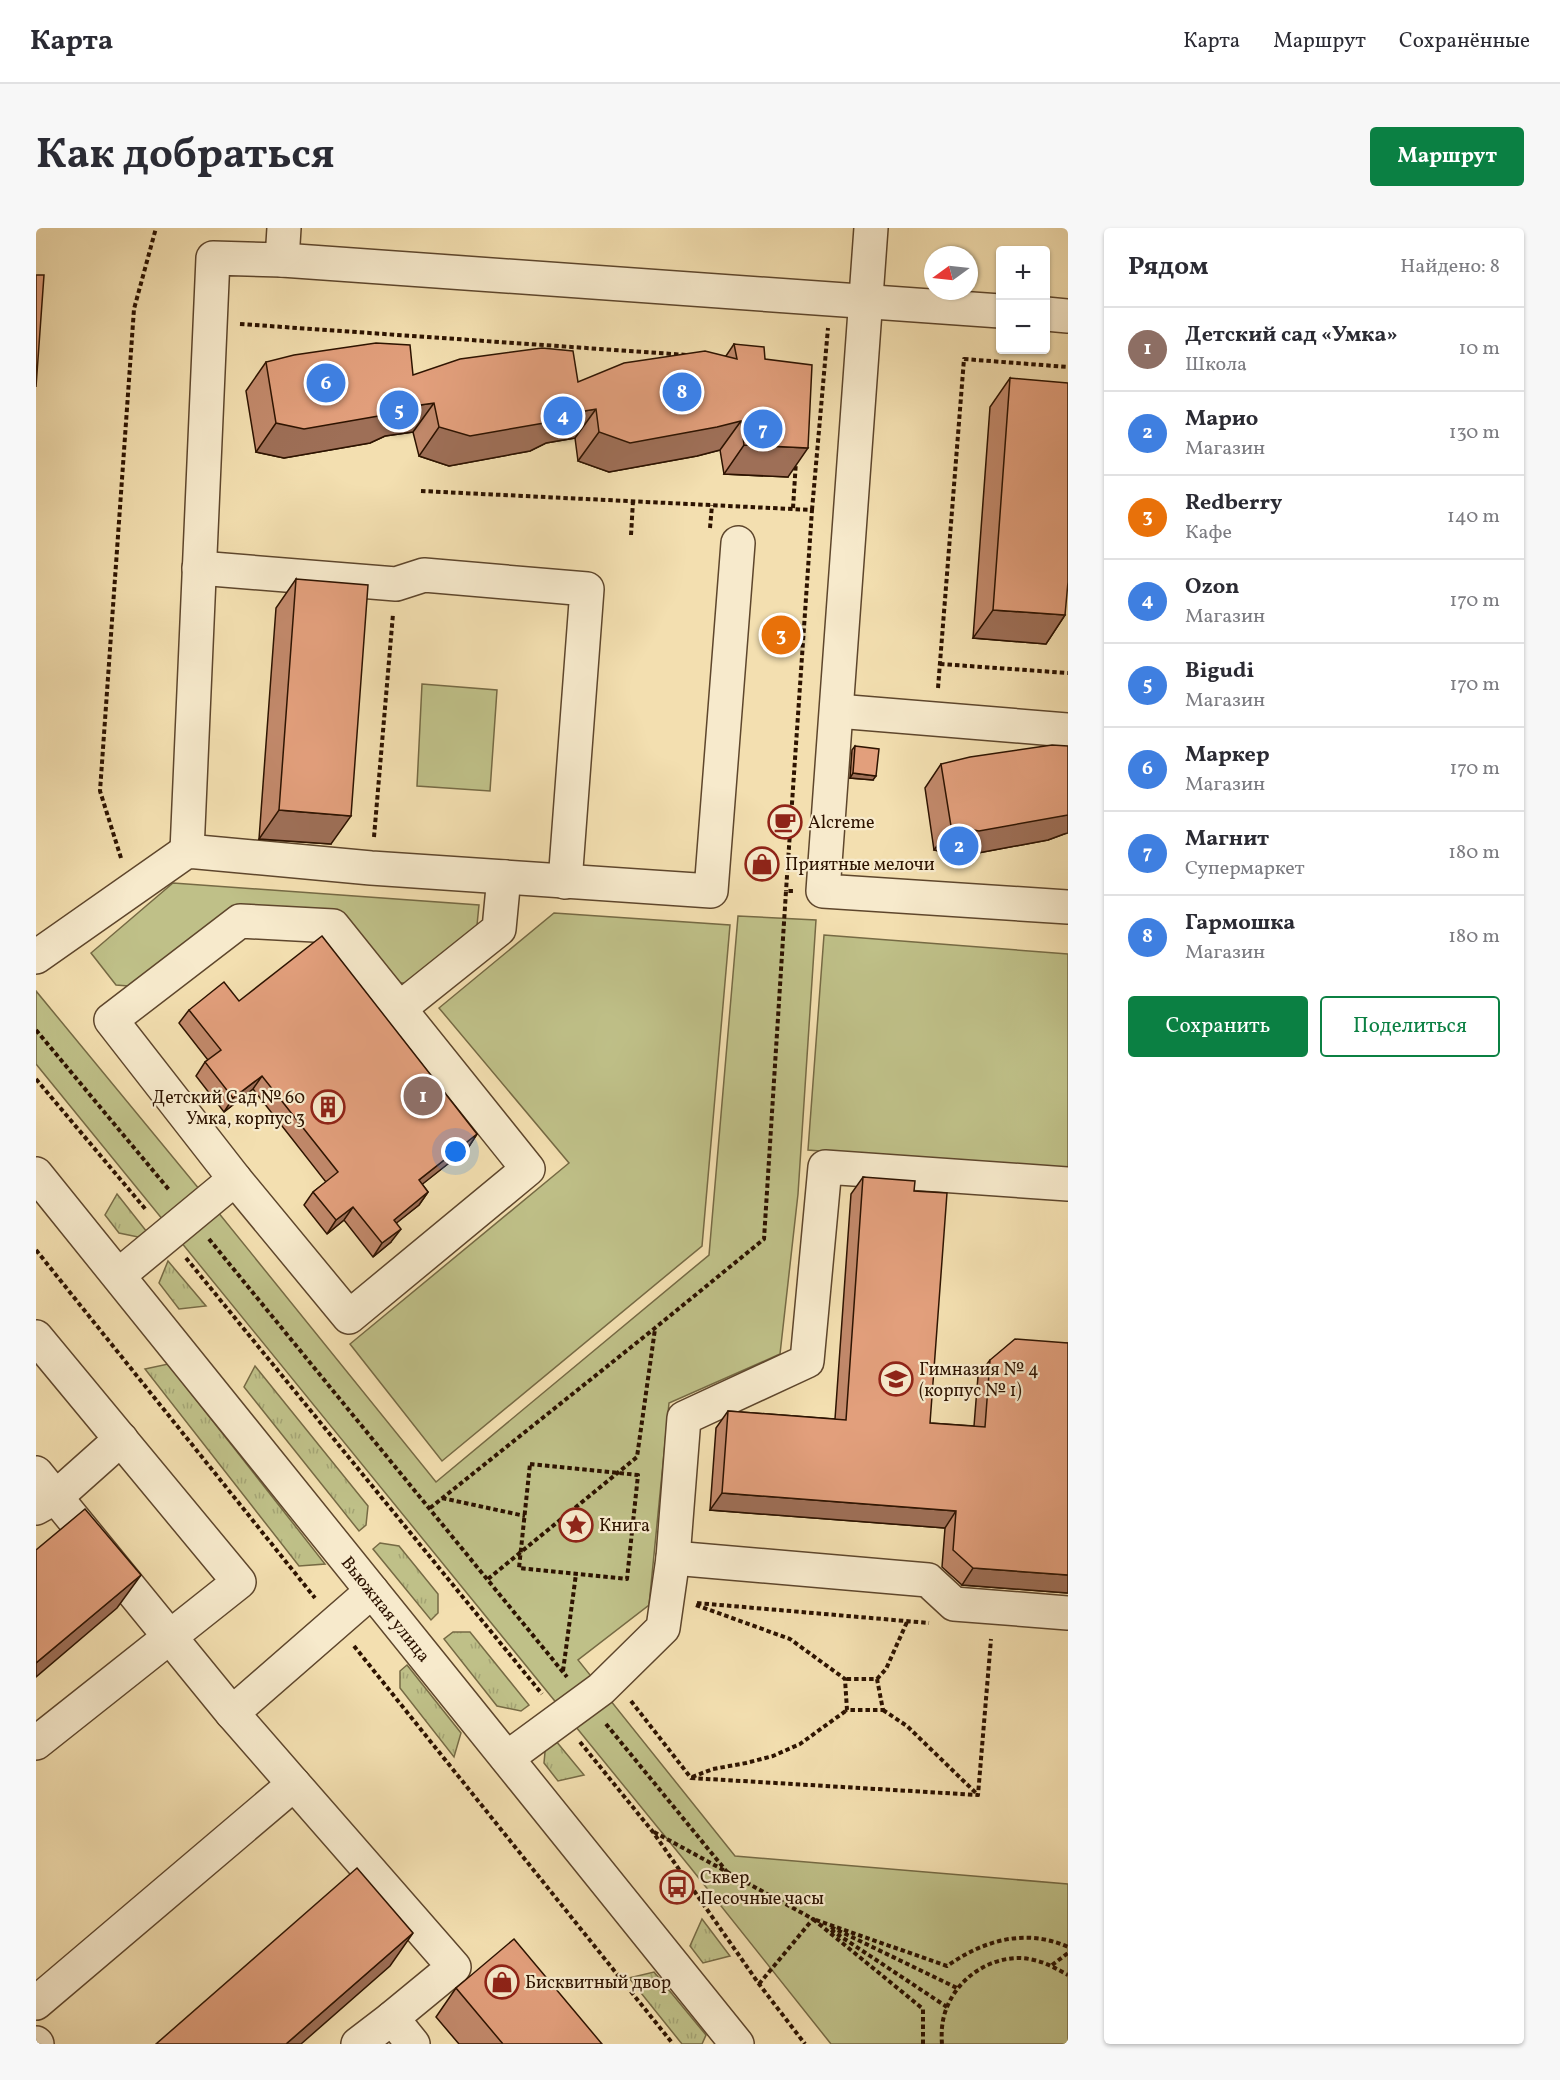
<!DOCTYPE html>
<html lang="ru">
<meta charset="utf-8">
<style>
body{margin:0;font-family:Vollkorn,serif;background:#f7f7f7;color:#2b2b33}
.controls{position:absolute;right:18px;top:18px;display:grid;overflow:hidden;border-radius:6px;box-shadow:0 2px 4px #0004}
.controls button{width:54px;height:54px;display:grid;place-items:center;padding:0;border:0;border-bottom:2px solid #e1e1e2;background:#fff;color:#2b2b33;font:30px sans-serif}
.compass{position:absolute;left:888px;top:18px;width:54px;height:54px;border-radius:50%;background:#fff;box-shadow:0 2px 4px #0004;rotate:255deg}
.you{position:absolute;left:420px;top:924px;width:21px;height:21px;margin:-15px;border:4px solid #fff;border-radius:50%;background:#1a73e8;box-shadow:0 0 0 9px #1a73e833}
.badge{display:grid;place-items:center;width:39px;height:39px;border-radius:50%;background:#0b8043;color:#fff;font-size:20px;font-weight:700}
.pin{position:absolute;translate:-50% -50%;border:3px solid #fff;box-shadow:0 2px 6px #0006}
.list{margin:0;padding:0;list-style:none}
h2{display:flex;justify-content:space-between;align-items:center;height:78px;margin:0;padding:0 24px;font-size:26px}
h2 small{font-size:20px;font-weight:400;color:#7c7c81}
.list li{display:grid;grid-template-columns:39px 1fr auto;gap:18px;align-items:center;box-sizing:border-box;height:84px;padding:0 24px;border-top:2px solid #e1e1e2}
.list b{display:block;font-size:22px;white-space:nowrap}
.list p{margin:0;font-size:20px;white-space:nowrap;color:#7c7c81}
.list em{font-size:20px;font-style:normal;color:#7c7c81}
.actions{display:flex;gap:12px;padding:18px 24px}
.actions a{flex:1;padding:14px 0;border:2px solid #0b8043;border-radius:6px;text-align:center;font-size:21px;color:#0b8043}
.actions .main{background:#0b8043;color:#fff}
.map{position:relative;flex:none;width:1032px;height:1816px;overflow:hidden;border-radius:6px}
header{display:flex;align-items:center;gap:36px;box-sizing:border-box;height:84px;padding:0 30px;background:#fff;border-bottom:2px solid #e1e1e2}
header strong{font-size:28px}
nav{display:flex;gap:33px;margin-inline-start:auto;font-size:21px}
.intro{display:flex;align-items:center;justify-content:space-between;box-sizing:border-box;height:144px;padding:0 36px}
h1{margin:0;font-size:42px}
.button{padding:15px 27px;border-radius:6px;background:#0b8043;color:#fff;font-size:21px;font-weight:700}
main{display:flex;gap:36px;padding:0 36px}
aside{flex:1;background:#fff;border-radius:6px;box-shadow:0 2px 4px #0004}
.map>svg:first-child{display:block}
</style>
<header>
<strong>Карта</strong>
<nav><a>Карта</a><a>Маршрут</a><a>Сохранённые</a></nav>
</header>
<div class="intro"><h1>Как добраться</h1><a class="button">Маршрут</a></div>
<main>
<div class="map">
<svg width="1032" height="1816" viewBox="0 0 1032 1816">
<defs>
<pattern id="grass-tufts" width="24" height="20" patternUnits="userSpaceOnUse" patternTransform="scale(1.5)"><rect width="24" height="20" fill="#bfc088"/><path d="M3 7l-1-3M5 7V3M7 7l1-3M15 17l-1-3M17 17v-4M19 17l1-3" fill="none" stroke="#a4a474"/></pattern>
</defs>
<rect width="100%" height="100%" fill="#f3dfb0"/>
<filter id="stains"><feTurbulence type="fractalNoise" baseFrequency=".00333" numOctaves="4"/><feColorMatrix values="0 0 0 0 .2 0 0 0 0 .09 0 0 0 0 .02 0 0 0 .5 -.17"/></filter>
<radialGradient id="worn" r=".72"><stop offset=".6" stop-color="#630" stop-opacity="0"/><stop offset="1" stop-color="#630" stop-opacity=".3"/></radialGradient>
<g fill="url(#grass-tufts)" stroke="#766a44" stroke-width="1.5">
<polygon points="81,966 111,1004 102,1009 83,1005 69,987"/>
<polygon points="132,1033 170,1078 143,1081 123,1055"/>
<polygon points="132,1136 289,1336 263,1338 109,1141"/>
<polygon points="219,1138 332,1278 330,1297 323,1303 208,1159"/>
<polygon points="344,1315 363,1318 402,1366 402,1385 395,1392 337,1321"/>
<polygon points="417,1404 434,1404 493,1477 485,1483 461,1478 408,1411"/>
<polygon points="371,1437 425,1505 418,1529 364,1460 364,1443"/>
<polygon points="515,1507 548,1547 522,1553 508,1535 510,1513"/>
<polygon points="666,1691 694,1728 667,1735 654,1718"/>
<polygon points="618,1744 670,1807 666,1816 646,1816 593,1750"/>
</g>
<g fill="#bfc088" stroke="#766a44" stroke-width="1.5">
<polygon points="386,456 461,462 454,563 381,558"/>
<polygon points="137,655 443,677 440,707 377,756 356,754 307,685 203,683 105,759 80,757 55,725"/>
<polygon points="518,685 694,697 666,1018 406,1233 314,1116 533,935 403,780"/>
<polygon points="702,688 780,692 762,966 744,1126 633,1175 613,1377 542,1432 699,1628 1032,1656 1032,1816 795,1816 654,1639 0,836 0,763 173,973 400,1254 673,1027"/>
<polygon points="788,707 1032,726 1032,943 772,922"/>
</g>
<g fill="none" stroke-linecap="round" stroke-linejoin="round">
<defs>
<g id="minor">
<polyline points="835,0 787,663 1032,679"/>
<polyline points="246,32 964,83"/>
<polyline points="1010,86 1032,88"/>
<polyline points="163,340 360,356 388,347 551,361 529,654"/>
<polyline points="801,483 1032,502"/>
<polyline points="151,623 177,30 246,32 248,0"/>
<polygon points="204,693 297,698 492,941 313,1089 199,951 75,792"/>
<polyline points="0,729 151,623 335,640 675,663 702,315"/>
<polyline points="363,781 463,701 468,649"/>
<polyline points="0,946 701,1816"/>
<polyline points="83,1047 199,951"/>
<polyline points="0,1109 203,1354 0,1515"/>
<polyline points="0,1245 196,1485 336,1363"/>
<polyline points="0,1280 20,1269 85,1211"/>
<polyline points="637,1330 892,1352 918,1376 1032,1385"/>
<polyline points="196,1485 258,1556"/>
<polyline points="471,1530 565,1461 627,1400 637,1330 648,1190 771,1133 789,939 1032,956"/>
<polyline points="0,1775 258,1556 418,1739 356,1790 377,1816"/>
<polyline points="0,1815 1,1816"/>
<polyline points="322,1816 356,1790"/>
</g>
</defs>
<use href="#minor" stroke="#5e462c" stroke-width="36"/>
<g stroke="#2d1300" stroke-width="4" stroke-dasharray="4.5 3" stroke-linecap="butt">
<polyline points="204,96 651,127"/>
<polyline points="385,263 776,282 750,663"/>
<polyline points="757,280 760,233"/>
<polyline points="776,282 792,100"/>
<polyline points="674,300 676,277"/>
<polyline points="595,307 597,273"/>
<polyline points="904,436 1032,445"/>
<polyline points="902,460 928,131 1032,139"/>
<polyline points="338,609 357,386"/>
<polyline points="85,630 64,563 98,81 120,0"/>
<polyline points="0,802 134,963"/>
<polyline points="0,851 111,983"/>
<polyline points="173,1011 531,1449"/>
<polyline points="0,1022 279,1370"/>
<polyline points="150,1030 506,1466"/>
<polygon points="494,1236 602,1247 591,1351 483,1340"/>
<polyline points="406,1270 489,1288"/>
<polyline points="394,1280 619,1100 728,1011 750,663 757,663"/>
<polyline points="452,1351 601,1229 619,1101"/>
<polyline points="661,1375 893,1395"/>
<polyline points="660,1377 754,1411 809,1451 811,1482 847,1482 841,1451 809,1451"/>
<polyline points="318,1418 637,1816"/>
<polyline points="527,1443 540,1346"/>
<polyline points="841,1451 850,1441 871,1394"/>
<polyline points="595,1473 655,1550 942,1567 955,1411"/>
<polyline points="847,1482 871,1498 942,1567"/>
<polyline points="570,1496 691,1644"/>
<polyline points="544,1514 617,1604 723,1756 769,1816"/>
<polyline points="656,1549 677,1541 710,1535 737,1528 764,1516 811,1482"/>
<polyline points="618,1604 777,1691"/>
<polyline points="795,1699 921,1760"/>
<polyline points="795,1702 911,1779"/>
<polyline points="1016,1737 1032,1725"/>
<polyline points="723,1756 777,1691 778,1692"/>
<path d="M887,1816v-35l-110,-90 134,47c37,-26 79,-38 121,-19"/>
<path d="M906,1816c-1,-13 0,-25 5,-37 13,-33 52,-56 87,-47 13,3 23,9 34,15"/>
</g>
<use href="#minor" stroke="#f7eacc" stroke-width="33"/>
</g>
<g fill="#c2896b" stroke="#2d1300" stroke-width="1.5">
<polygon points="698,116 729,131 752,249 688,246 684,222 661,228 573,244 542,233 539,210 510,215 494,223 413,238 383,228 377,204 349,208 334,215 248,230 220,224 210,163 230,134 377,147 542,154 690,128"/>
<polygon points="974,150 1029,387 1010,416 937,410 954,179"/>
<polygon points="260,351 295,616 223,611 240,380"/>
<polygon points="819,518 837,552 814,550 816,522"/>
<polygon points="905,536 1028,606 1012,612 926,628 898,622 889,560"/>
<polygon points="203,773 441,906 432,920 386,956 392,964 383,977 360,995 355,1014 337,1029 308,992 291,1006 268,977 277,964 290,954 217,861 188,884 160,848 169,834 172,832 143,795 153,782"/>
<polygon points="827,949 878,963 894,1195 938,1198 942,1148 954,1132 1032,1115 1032,1365 926,1357 906,1339 909,1300 674,1282 680,1200 692,1183 799,1191 815,966"/>
<polygon points="420,1760 566,1816 423,1816 400,1789"/>
</g>
<g fill="#9e6f57" stroke="#2d1300" stroke-width="1.5">
<polygon points="398,175 377,204 349,208 334,215 248,230 220,224 240,195 370,179"/>
<polygon points="560,181 539,210 510,215 494,223 413,238 383,228 403,199 530,186"/>
<polygon points="705,193 684,222 661,228 573,244 542,233 563,204"/>
<polygon points="708,217 772,220 752,249 688,246"/>
<polygon points="957,382 1029,387 1010,416 937,410"/>
<polygon points="817,545 840,548 837,552 814,550"/>
<polygon points="243,582 315,588 295,616 223,611"/>
<polygon points="1032,587 1032,605 1028,606 1012,612 926,628 898,622 915,598"/>
<polygon points="226,848 217,861 188,884 197,870"/>
<polygon points="441,906 432,920 374,966 383,952"/>
<polygon points="392,964 383,977 348,1005 358,992"/>
<polygon points="317,979 308,992 291,1006 300,992"/>
<polygon points="365,1001 355,1014 337,1029 346,1015"/>
<polygon points="686,1265 920,1283 909,1300 674,1282"/>
<polygon points="937,1340 1032,1347 1032,1365 926,1357"/>
<polygon points="105,1347 81,1380 0,1449 0,1435"/>
<polygon points="377,1705 354,1738 265,1816 250,1816"/>
</g>
<g fill="#e29f7c" stroke="#2d1300" stroke-width="1.5">
<polygon points="0,47 8,47 0,159"/>
<polygon points="340,115 374,117 377,147 424,131 506,120 537,123 542,154 588,135 669,123 701,131 698,116 728,119 729,131 776,137 772,220 708,217 705,193 681,199 594,215 563,204 560,181 530,186 514,194 434,208 403,199 398,175 370,179 354,186 268,201 240,195 230,134 258,127"/>
<polygon points="974,150 1032,155 1032,354 1029,387 957,382"/>
<polygon points="260,351 332,357 315,588 243,582"/>
<polygon points="1016,517 1032,518 1032,587 943,603 915,598 905,536 934,529"/>
<polygon points="819,518 843,521 840,548 817,545"/>
<polygon points="286,708 441,906 383,952 392,964 358,992 365,1001 346,1015 317,979 300,992 277,964 302,944 226,848 197,870 169,834 185,822 153,782 188,754 203,773"/>
<polygon points="827,949 879,953 878,963 911,965 894,1195 949,1199 954,1132 979,1111 1032,1115 1032,1347 937,1340 917,1322 920,1283 686,1265 692,1183 810,1192"/>
<polygon points="49,1281 105,1347 0,1435 0,1322"/>
<polygon points="321,1640 377,1705 250,1816 120,1816"/>
<polygon points="478,1711 566,1816 467,1816 420,1760"/>
</g>
<defs>
<symbol id="cafe-ring" viewBox="-11 -11 22 22"><circle r="9.5" fill="#f7eacc" stroke="#8f2418" stroke-width="1.5"/><path d="M-5.5-4.5H6V0H3Q3 3.5 0 3.5H-2.5Q-5.5 3.5-5.5 0ZM3-3.2v2h1.7v-2ZM-6 4.5H4V6H-6Z" fill="#8f2418"/></symbol>
<symbol id="shop-ring" viewBox="-11 -11 22 22"><circle r="9.5" fill="#f7eacc" stroke="#8f2418" stroke-width="1.5"/><path d="M-5-2.5h2.3a2.7 3.5 0 0 1 5.4 0H5L5.5 6h-11ZM-1.5-2.5h3a1.5 2.3 0 0 0-3 0Z" fill="#8f2418"/></symbol>
<symbol id="building-ring" viewBox="-11 -11 22 22"><circle r="9.5" fill="#f7eacc" stroke="#8f2418" stroke-width="1.5"/><path d="M-4-6H4V6H1V3H-1V6H-4ZM-2.5-4.3h1.7v1.8h-1.7ZM.8-4.3h1.7v1.8H.8ZM-2.5-1h1.7V.8h-1.7ZM.8-1h1.7V.8H.8Z" fill="#8f2418"/></symbol>
<symbol id="school-ring" viewBox="-11 -11 22 22"><circle r="9.5" fill="#f7eacc" stroke="#8f2418" stroke-width="1.5"/><path d="M0-5L7-2L0 1L-7-2ZM-4 1L0 2.5L4 1V4Q0 6-4 4Z" fill="#8f2418"/></symbol>
<symbol id="sight-ring" viewBox="-11 -11 22 22"><circle r="9.5" fill="#f7eacc" stroke="#8f2418" stroke-width="1.5"/><path d="M0-6L1.8-2.2L6-1.7L2.9 1.2L3.7 5.4L0 3.3L-3.7 5.4L-2.9 1.2L-6-1.7L-1.8-2.2Z" fill="#8f2418"/></symbol>
<symbol id="bus-ring" viewBox="-11 -11 22 22"><circle r="9.5" fill="#f7eacc" stroke="#8f2418" stroke-width="1.5"/><path d="M-5-6H5V4H4V6H2V4H-2V6H-4V4H-5ZM-3.5-4V0h7V-4ZM-3.5 1.2v1.5H-2V1.2ZM2 1.2v1.5H3.5V1.2Z" fill="#8f2418"/></symbol>
</defs>
<g fill-rule="evenodd">
<use href="#cafe-ring" x="730" y="575" width="38" height="38"/>
<use href="#shop-ring" x="707" y="617" width="38" height="38"/>
<use href="#building-ring" x="273" y="860" width="38" height="38"/>
<use href="#school-ring" x="841" y="1132" width="38" height="38"/>
<use href="#sight-ring" x="521" y="1278" width="38" height="38"/>
<use href="#bus-ring" x="622" y="1640" width="38" height="38"/>
<use href="#shop-ring" x="447" y="1735" width="38" height="38"/>
</g>
<g text-anchor="middle" stroke-width="4.5" stroke-linejoin="round" paint-order="stroke">
<g font-size="18" fill="#2d1300" stroke="#f7eacc" text-anchor="start">
<text x="772" y="600">Alcreme</text>
<text x="749" y="642">Приятные мелочи</text>
<text x="269" y="875" text-anchor="end">Детский Сад № 60<tspan x="269" dy="21">Умка, корпус 3</tspan></text>
<text x="883" y="1147">Гимназия № 4<tspan x="883" dy="21">(корпус № 1)</tspan></text>
<text x="563" y="1303">Книга</text>
<text x="664" y="1655">Сквер<tspan x="664" dy="21">Песочные часы</tspan></text>
<text x="489" y="1760">Бисквитный двор</text>
</g>
<g font-size="18" fill="#2d1300" stroke="#f7eacc">
<text transform="translate(350 1381) rotate(51)" y="6">Вьюжная улица</text>
</g>
</g>
<rect width="100%" height="100%" filter="url(#stains)"/>
<rect width="100%" height="100%" fill="url(#worn)"/>
</svg>
<div class="controls">
<button>+</button>
<button>−</button>
</div>
<svg class="compass" viewBox="-18 -18 36 36"><path d="M0-13l5 13h-10z" fill="#e53935"/><path d="M0 13l5-13h-10z" fill="#7c7c81"/></svg>
<div class="you"></div>
<div class="pin badge" style="left:387px;top:868px;background:#8d6e63">1</div>
<div class="pin badge" style="left:923px;top:618px;background:#3f7fe0">2</div>
<div class="pin badge" style="left:745px;top:407px;background:#e8710a">3</div>
<div class="pin badge" style="left:527px;top:188px;background:#3f7fe0">4</div>
<div class="pin badge" style="left:363px;top:182px;background:#3f7fe0">5</div>
<div class="pin badge" style="left:290px;top:155px;background:#3f7fe0">6</div>
<div class="pin badge" style="left:727px;top:201px;background:#3f7fe0">7</div>
<div class="pin badge" style="left:646px;top:164px;background:#3f7fe0">8</div>
</div>
<aside>
<h2>Рядом<small>Найдено: 8</small></h2>
<ul class="list">
<li><span class="badge" style="background:#8d6e63">1</span><div><b>Детский сад «Умка»</b><p>Школа</p></div><em>10 m</em></li>
<li><span class="badge" style="background:#3f7fe0">2</span><div><b>Марио</b><p>Магазин</p></div><em>130 m</em></li>
<li><span class="badge" style="background:#e8710a">3</span><div><b>Redberry</b><p>Кафе</p></div><em>140 m</em></li>
<li><span class="badge" style="background:#3f7fe0">4</span><div><b>Ozon</b><p>Магазин</p></div><em>170 m</em></li>
<li><span class="badge" style="background:#3f7fe0">5</span><div><b>Bigudi</b><p>Магазин</p></div><em>170 m</em></li>
<li><span class="badge" style="background:#3f7fe0">6</span><div><b>Маркер</b><p>Магазин</p></div><em>170 m</em></li>
<li><span class="badge" style="background:#3f7fe0">7</span><div><b>Магнит</b><p>Супермаркет</p></div><em>180 m</em></li>
<li><span class="badge" style="background:#3f7fe0">8</span><div><b>Гармошка</b><p>Магазин</p></div><em>180 m</em></li>
</ul>
<div class="actions"><a class="main">Сохранить</a><a>Поделиться</a></div>
</aside>
</main>
